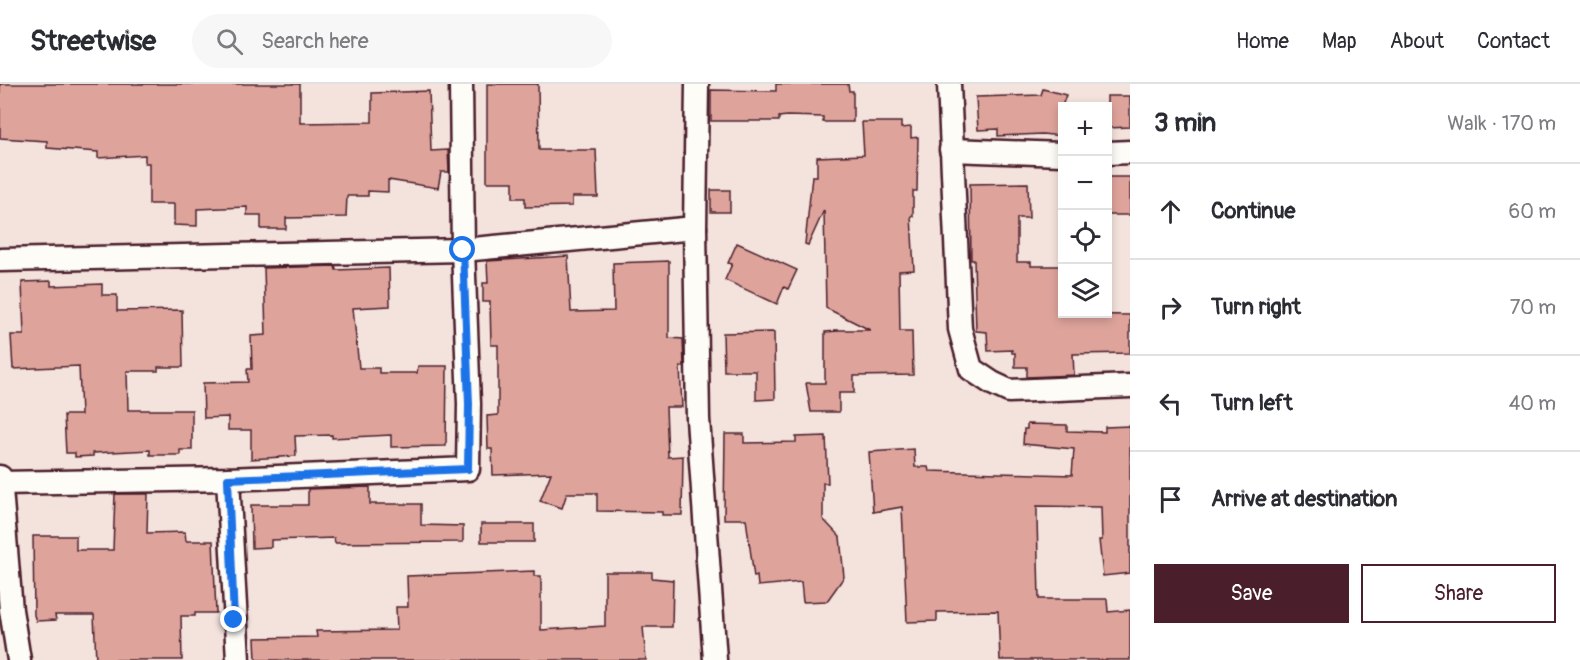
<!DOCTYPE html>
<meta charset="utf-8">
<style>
body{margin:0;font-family:Pangolin,sans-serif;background:#f7f7f7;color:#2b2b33}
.controls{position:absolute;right:18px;top:18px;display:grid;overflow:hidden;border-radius:0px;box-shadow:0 3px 9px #0003}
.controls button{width:54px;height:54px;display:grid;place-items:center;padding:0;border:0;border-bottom:2px solid #e1e1e2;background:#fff;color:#2b2b33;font:30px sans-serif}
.stop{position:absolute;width:18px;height:18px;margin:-14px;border:4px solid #1a73e8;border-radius:50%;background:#fff}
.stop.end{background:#1a73e8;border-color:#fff;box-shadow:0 2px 6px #0008}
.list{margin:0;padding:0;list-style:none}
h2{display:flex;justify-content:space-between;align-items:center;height:78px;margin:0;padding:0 24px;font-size:26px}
h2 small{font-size:20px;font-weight:400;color:#7c7c81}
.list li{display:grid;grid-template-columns:39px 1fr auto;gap:18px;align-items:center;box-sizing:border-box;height:96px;padding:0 24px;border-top:2px solid #e1e1e2}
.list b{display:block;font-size:22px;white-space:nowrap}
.list em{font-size:20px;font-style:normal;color:#7c7c81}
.actions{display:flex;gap:12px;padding:18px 24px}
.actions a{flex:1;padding:14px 0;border:2px solid #4a1f2b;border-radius:0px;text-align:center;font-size:21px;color:#4a1f2b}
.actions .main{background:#4a1f2b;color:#fff}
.icon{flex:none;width:33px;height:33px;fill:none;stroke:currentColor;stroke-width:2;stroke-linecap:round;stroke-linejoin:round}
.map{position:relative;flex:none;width:1130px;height:576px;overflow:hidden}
header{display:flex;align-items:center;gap:36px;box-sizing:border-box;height:84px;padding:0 30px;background:#fff;border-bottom:2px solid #e1e1e2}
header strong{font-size:28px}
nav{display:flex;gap:33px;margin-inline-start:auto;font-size:21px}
.search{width:420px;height:54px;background:#f7f7f7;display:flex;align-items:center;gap:15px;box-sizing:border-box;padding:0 21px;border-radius:33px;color:#7c7c81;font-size:22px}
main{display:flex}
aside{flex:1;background:#fff}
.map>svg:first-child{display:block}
</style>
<header>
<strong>Streetwise</strong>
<div class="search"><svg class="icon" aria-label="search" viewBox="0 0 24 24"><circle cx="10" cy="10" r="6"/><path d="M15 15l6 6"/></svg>Search here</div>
<nav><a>Home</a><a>Map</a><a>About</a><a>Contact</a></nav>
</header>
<main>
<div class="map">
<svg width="1130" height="576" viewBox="0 0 1130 576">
<rect width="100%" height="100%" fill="#f4e2dc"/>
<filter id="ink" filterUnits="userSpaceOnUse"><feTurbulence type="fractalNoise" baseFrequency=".0167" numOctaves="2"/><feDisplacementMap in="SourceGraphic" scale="12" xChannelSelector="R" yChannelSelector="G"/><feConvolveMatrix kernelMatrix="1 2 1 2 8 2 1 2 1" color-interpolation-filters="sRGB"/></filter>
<g filter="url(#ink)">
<g fill="#dea49c" stroke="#4a1f2b" stroke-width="1.5">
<polygon points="0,0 300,0 300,39 372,38 372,9 429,7 431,67 448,66 449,88 441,88 438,104 388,96 388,108 368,107 368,112 347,112 346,133 286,134 286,145 261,145 261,131 247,131 247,123 197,125 197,142 174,141 174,120 149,120 149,79 145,79 145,71 98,74 98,68 47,64 47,57 0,54"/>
<polygon points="487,0 538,0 539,66 596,66 598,113 572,113 572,122 525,123 525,114 513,114 513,98 487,98"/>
<polygon points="776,0 848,0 849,7 853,7 853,38 823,38 823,33 787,32 779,33 779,37 711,37 711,6 776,7"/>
<polygon points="1043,5 1066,11 1062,22 1062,52 1042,50 998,52 998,45 978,46 976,13 1041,11"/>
<polygon points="1107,12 1130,12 1130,43 1107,44"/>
<polygon points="862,38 901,38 901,44 911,43 911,54 918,53 917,107 913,107 913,132 911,132 914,186 899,187 900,247 912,247 913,291 854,292 854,309 839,309 839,328 811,328 806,299 825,299 825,248 838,247 834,246 870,246 826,224 824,126 808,161 805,160 812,92 817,92 817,73 864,71"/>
<rect x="1107" y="93" width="23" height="38"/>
<polygon points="1028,99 1029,134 1017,134 1017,178 1031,178 1031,182 1062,182 1062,230 1130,231 1130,269 1073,270 1074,291 1027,293 1027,283 1015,283 1015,269 1012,269 1012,266 988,267 987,248 976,247 974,176 971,176 970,100"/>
<rect x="711" y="106" width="19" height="22"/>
<polygon points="737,159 797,186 788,205 784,203 777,220 725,196 732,180 728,179"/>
<polygon points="568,172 571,228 614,227 613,179 669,177 669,254 683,255 684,283 680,283 682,323 666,323 668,373 683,372 682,431 662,431 662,428 597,427 597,409 567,409 562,424 540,417 551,389 493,391 492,365 488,365 487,332 498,331 498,261 491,261 490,218 483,218 483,199 488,199 487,177"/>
<polygon points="335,182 336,186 389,184 390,222 353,224 359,284 379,284 379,289 417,289 418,282 447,282 446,362 391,363 391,351 332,354 332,351 295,352 296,372 251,375 251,346 228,346 228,333 204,334 203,299 248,298 247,285 252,285 251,252 266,251 264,184"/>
<polygon points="51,197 51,202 102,200 102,211 117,211 117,227 182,226 183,283 158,283 158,287 127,287 128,326 192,326 192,366 180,366 180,371 150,371 150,366 93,369 93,372 75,373 75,369 66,369 64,331 81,331 79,282 13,285 11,251 24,251 22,198"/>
<polygon points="774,248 775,315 756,316 756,287 724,287 723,249"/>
<polygon points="1027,340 1067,341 1067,347 1105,348 1105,343 1130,342 1130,489 1103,492 1099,456 1102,456 1101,423 1037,422 1037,435 1039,515 1107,515 1108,528 1130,526 1130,576 1000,576 998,527 937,528 937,537 907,538 902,423 873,428 869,368 914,365 915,383 928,383 929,387 1072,391 1074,365 1023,360 1024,345 1027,345"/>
<polygon points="725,350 744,350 744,359 796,358 796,353 826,352 828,399 823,399 823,435 840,453 844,493 827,517 803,518 801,498 758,502 757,492 754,493 746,435 724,435"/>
<polygon points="370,403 370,420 421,420 421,441 463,442 463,458 335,459 334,454 271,456 271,463 252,464 251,421 308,421 308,405"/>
<polygon points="115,410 148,410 147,449 185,448 186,457 213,457 216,529 195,529 195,532 181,532 182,576 96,576 94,531 55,531 56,536 36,537 34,531 33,452 76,452 76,466 113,466"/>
<rect x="481" y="440" width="53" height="18"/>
<polygon points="534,487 534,492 541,492 541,546 605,542 605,488 652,488 652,494 673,496 672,543 643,543 646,576 256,576 255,554 317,553 316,547 397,546 396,523 408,523 407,492"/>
</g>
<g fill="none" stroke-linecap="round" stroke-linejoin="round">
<defs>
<g id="minor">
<polyline points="697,0 695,144 698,335 715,576"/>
<polyline points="949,0 960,245 971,285 992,299 1009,307 1130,302"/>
<polyline points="951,66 1062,70"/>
<polyline points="1108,69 1130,68"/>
<polyline points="0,176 463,166 695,144"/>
<polyline points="0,393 11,526 19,576"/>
<polyline points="228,395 238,576"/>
<polyline points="0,399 228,395 468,385 469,320 463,166 461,0"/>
</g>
</defs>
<use href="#minor" stroke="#4a1f2b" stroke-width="27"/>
<use href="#minor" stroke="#fdfcf7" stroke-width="22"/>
</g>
</g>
<g fill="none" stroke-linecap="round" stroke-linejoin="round" filter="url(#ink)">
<polyline stroke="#1a73e8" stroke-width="8" points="234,536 228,395 468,385 469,320 463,166"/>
</g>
</svg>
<div class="controls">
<button>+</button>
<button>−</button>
<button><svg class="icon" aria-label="locate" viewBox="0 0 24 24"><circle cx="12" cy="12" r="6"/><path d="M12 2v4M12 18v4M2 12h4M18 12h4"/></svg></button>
<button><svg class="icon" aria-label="layers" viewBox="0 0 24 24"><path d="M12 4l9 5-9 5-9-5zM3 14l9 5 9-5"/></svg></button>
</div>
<div class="stop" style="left:463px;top:166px"></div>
<div class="stop end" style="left:234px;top:536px"></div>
</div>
<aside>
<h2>3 min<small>Walk · 170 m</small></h2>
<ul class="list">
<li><svg class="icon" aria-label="ahead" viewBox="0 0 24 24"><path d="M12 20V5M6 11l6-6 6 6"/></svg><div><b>Continue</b></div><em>60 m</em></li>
<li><svg class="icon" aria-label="right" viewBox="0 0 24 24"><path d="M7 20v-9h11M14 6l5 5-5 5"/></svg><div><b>Turn right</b></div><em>70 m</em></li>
<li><svg class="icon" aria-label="left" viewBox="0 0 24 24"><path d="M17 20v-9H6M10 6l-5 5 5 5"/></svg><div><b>Turn left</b></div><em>40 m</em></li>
<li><svg class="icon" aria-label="arrive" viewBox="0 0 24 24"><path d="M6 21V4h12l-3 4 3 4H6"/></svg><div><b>Arrive at destination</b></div></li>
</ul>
<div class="actions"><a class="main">Save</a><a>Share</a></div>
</aside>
</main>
